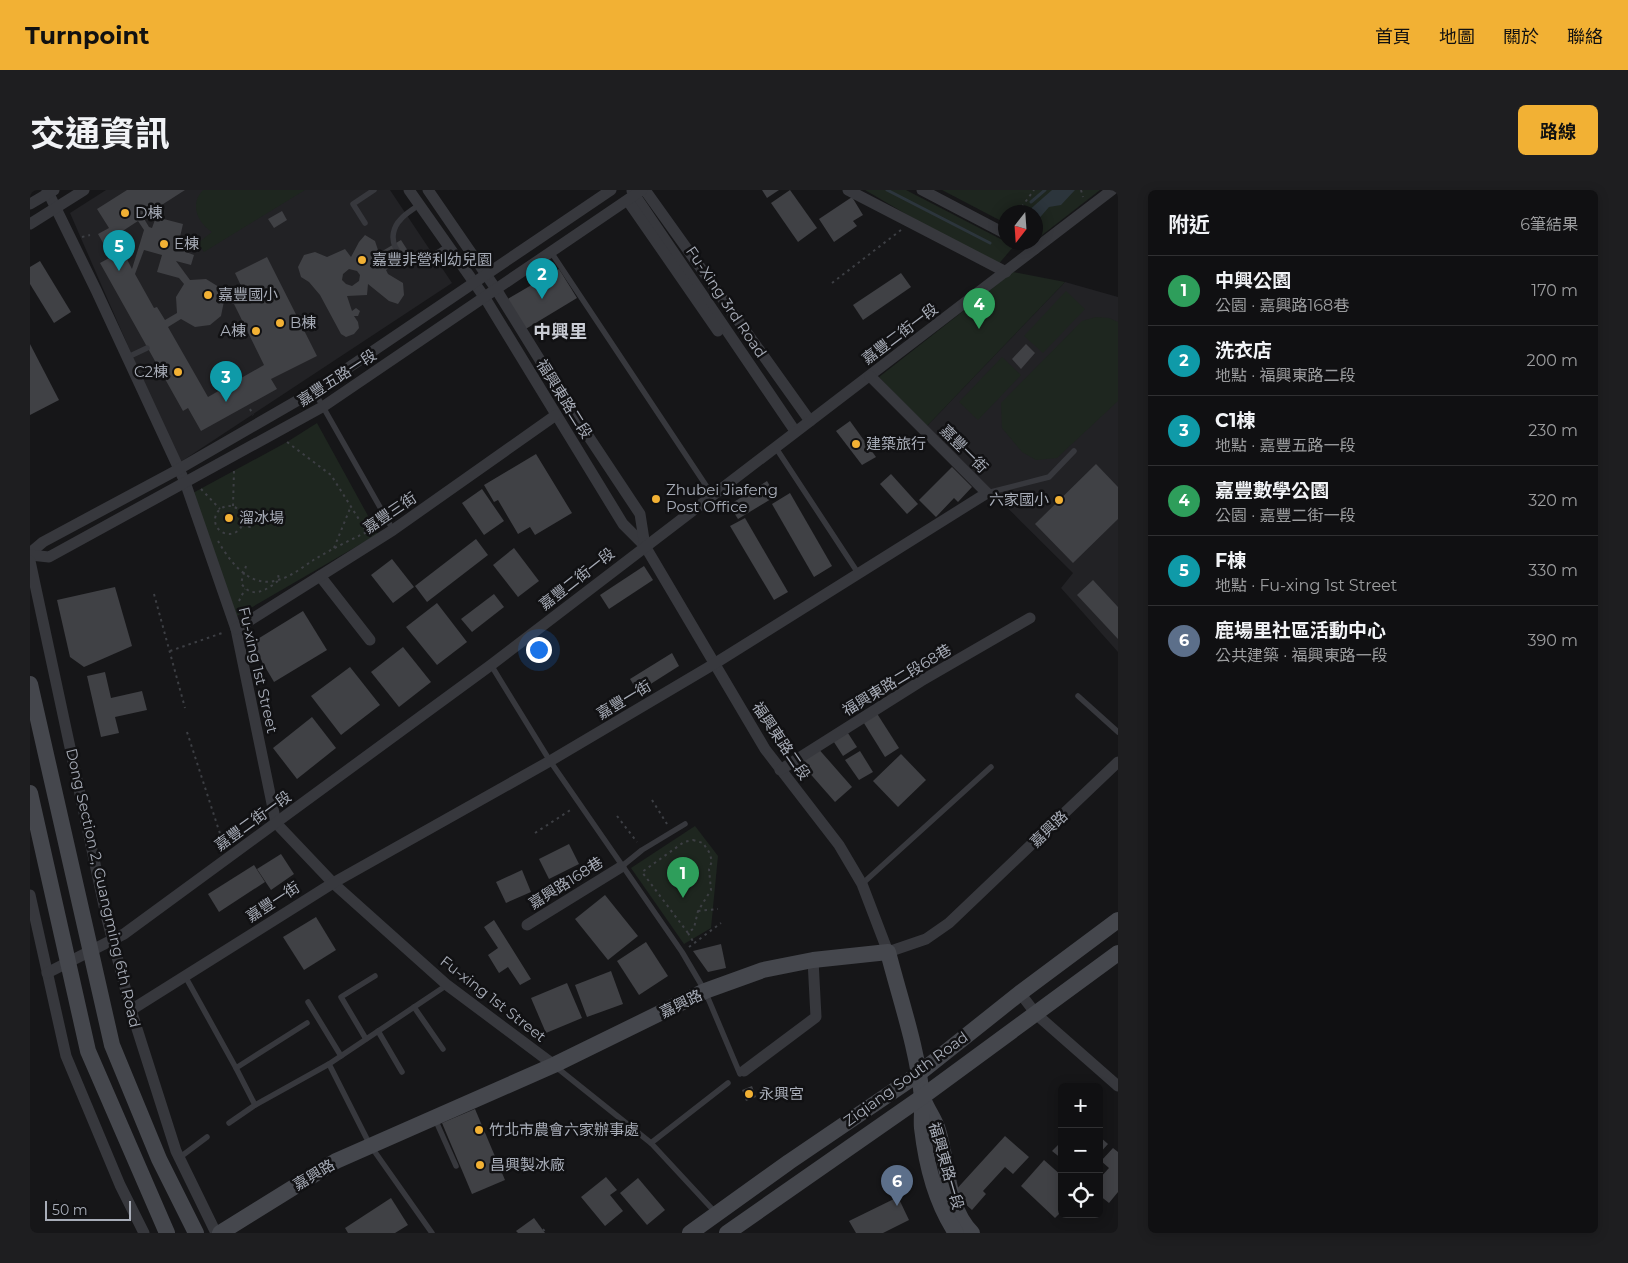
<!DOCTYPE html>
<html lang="zh-TW">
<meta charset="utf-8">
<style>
body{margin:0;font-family:Montserrat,"Noto Sans TC",sans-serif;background:#1e1e20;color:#f1f3f6}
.controls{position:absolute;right:15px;bottom:15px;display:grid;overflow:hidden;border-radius:8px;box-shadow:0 2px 12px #0003}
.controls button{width:45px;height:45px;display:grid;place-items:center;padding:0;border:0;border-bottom:1px solid #303032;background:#101012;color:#f1f3f6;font:25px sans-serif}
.compass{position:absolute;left:968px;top:15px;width:45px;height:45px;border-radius:50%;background:#101012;box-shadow:0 2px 12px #0003;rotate:197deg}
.scale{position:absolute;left:15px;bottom:12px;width:86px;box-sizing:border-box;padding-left:5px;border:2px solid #a8adb8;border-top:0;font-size:14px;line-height:18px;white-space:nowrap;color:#a8adb8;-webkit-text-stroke:4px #111113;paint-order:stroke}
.you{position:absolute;left:508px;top:459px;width:18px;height:18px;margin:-12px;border:4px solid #fff;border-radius:50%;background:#1a73e8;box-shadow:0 0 0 8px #1a73e833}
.badge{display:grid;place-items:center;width:32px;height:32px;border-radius:50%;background:#f2b134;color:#fff;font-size:16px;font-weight:700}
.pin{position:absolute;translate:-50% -41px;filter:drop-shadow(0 1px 2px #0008)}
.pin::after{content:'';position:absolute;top:26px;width:18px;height:15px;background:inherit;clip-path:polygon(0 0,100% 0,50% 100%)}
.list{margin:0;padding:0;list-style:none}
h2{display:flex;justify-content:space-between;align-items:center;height:65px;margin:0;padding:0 20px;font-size:21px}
h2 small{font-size:16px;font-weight:400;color:#9c9d9f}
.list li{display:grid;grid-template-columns:32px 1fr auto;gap:15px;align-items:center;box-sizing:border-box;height:70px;padding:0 20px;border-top:1px solid #303032}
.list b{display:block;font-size:19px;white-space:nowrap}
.list p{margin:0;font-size:16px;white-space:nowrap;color:#9c9d9f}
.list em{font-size:16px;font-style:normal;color:#9c9d9f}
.icon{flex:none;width:28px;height:28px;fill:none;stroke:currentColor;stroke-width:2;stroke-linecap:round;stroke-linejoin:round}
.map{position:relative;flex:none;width:1088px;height:1043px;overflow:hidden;border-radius:8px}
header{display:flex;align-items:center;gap:30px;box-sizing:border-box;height:70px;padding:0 25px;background:#f2b134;color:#111}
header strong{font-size:24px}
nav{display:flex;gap:28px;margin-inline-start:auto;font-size:18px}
.intro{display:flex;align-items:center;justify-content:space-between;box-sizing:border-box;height:120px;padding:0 30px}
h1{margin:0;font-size:35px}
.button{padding:12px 22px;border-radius:8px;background:#f2b134;color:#111;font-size:18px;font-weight:700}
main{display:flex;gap:30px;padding:0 30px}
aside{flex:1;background:#101012;border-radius:8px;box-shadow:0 2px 12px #0003}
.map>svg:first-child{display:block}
</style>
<header>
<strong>Turnpoint</strong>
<nav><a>首頁</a><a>地圖</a><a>關於</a><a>聯絡</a></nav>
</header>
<div class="intro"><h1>交通資訊</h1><a class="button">路線</a></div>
<main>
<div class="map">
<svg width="1088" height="1043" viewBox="0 0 1088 1043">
<rect width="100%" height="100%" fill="#161618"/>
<g fill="#222225">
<polygon points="76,0 360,0 422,93 149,273 40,23"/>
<polygon points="1035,92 1088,107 1088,462 1031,398 1043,383 896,237"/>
</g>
<g fill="#1e261f">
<path d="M173,0h102l-101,62 -6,-9 14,-11c-14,-9 -23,-27 -9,-42z"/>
<polygon points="835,0 876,0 984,56 966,77"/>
<polygon points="912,0 1070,0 1007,49 1006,22 976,22 975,33"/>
<polygon points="983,82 1035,92 896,237 849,187"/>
<polygon points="1036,101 1055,119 1013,163 994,146"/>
<polygon points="1066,127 1079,128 1088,132 1088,211 1027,268 1006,270 992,262 972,238 971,213 1052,131"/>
<polygon points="972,167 991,185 948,230 929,212"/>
<polygon points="287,233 348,344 207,426 161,304 257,252"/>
<polygon points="665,636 688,666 681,738 654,754 601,678"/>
</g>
<polygon fill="#2c353c" points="1022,0 1045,0 1031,15 1019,17 1006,32 1006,22 997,22"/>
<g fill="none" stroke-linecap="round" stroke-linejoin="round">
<g stroke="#2c353c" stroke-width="3">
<polyline points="857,0 960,53"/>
<polyline points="1001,12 1015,0"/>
</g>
</g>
<g fill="#404145" fill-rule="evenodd">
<path d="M97,0h58l-42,27 6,10 3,1 4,-11 27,7 -3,13 9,2 -3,13 8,3 -3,10 -15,-4 14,19 16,-1 13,8 4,7 7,2 13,-6 -8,-17 32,-16 50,99 -46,23 6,10 -76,42 -13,-23 -5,3 -83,-148 11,-6 -13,-23 11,-6 -12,-19zM108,31l6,9 -12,39 -17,-33zM114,60l18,5 -5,17 22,6 5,6 -8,13 1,16 -12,7 -8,-13 -3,1 -19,-34zM194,111l10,3 30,61 -56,32 -40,-70 13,-8 14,8 15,-2 11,-9z"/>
<polygon points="732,0 749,0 737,8"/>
<polygon points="760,0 787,38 768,52 741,13"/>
<polygon points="822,7 833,25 823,31 827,36 804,52 789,29"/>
<polygon points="252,21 257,30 244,38 238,29"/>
<path d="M335,45l10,6 4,12 22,-13 9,14 -24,16 2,4 15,9 1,12 -6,9 -9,-3 -21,-17 -1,11 -20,1 5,15 4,-3 4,3 -2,5h-4l4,6 1,6 -5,6 -8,3 -5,-3 -21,-39 -11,-13 -8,-5 -3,-10 6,-12 11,-3 12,5 18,-8 6,8 8,-15zM319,79l8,2 3,4 -1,6 -7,5 -6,-2 -4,-4 1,-6z"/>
<polygon points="10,71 41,122 24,133 0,94 0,77"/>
<polygon points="529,79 547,108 494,140 476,110"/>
<polygon points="871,83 881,97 833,130 823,115"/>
<polygon points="0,154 29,210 0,225"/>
<polygon points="996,154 1005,163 991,179 982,169"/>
<polygon points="820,231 846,267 832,275 806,241"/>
<polygon points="506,264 542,323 505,345 500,337 488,344 468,310 464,312 454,295"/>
<polygon points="1066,274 1088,297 1088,329 1043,373 1005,334"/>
<polygon points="922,277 942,297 928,312 924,308 906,327 889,310"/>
<polygon points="861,284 888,314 877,324 850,294"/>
<polygon points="737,291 746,306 708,329 699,315"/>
<polygon points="452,299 474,331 454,345 432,313"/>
<polygon points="760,303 802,376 784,387 742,314"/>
<polygon points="229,320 236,324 230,335 223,332"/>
<polygon points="715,328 758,402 744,410 700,336"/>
<polygon points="446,349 458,365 397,412 385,396"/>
<polygon points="484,358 509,391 488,407 463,375"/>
<polygon points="362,369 384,397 363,413 341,385"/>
<polygon points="614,376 623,390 579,419 570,405"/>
<polygon points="1063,390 1088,417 1088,449 1047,405"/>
<polygon points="85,397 102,456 54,477 40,467 27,410"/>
<polygon points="464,404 474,417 442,442 431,429"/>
<polygon points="407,413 437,452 407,475 376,437"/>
<polygon points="273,421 297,460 244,492 221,453"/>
<polygon points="373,457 401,492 369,517 341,482"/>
<polygon points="642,463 649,476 608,502 600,489"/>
<polygon points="320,477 350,515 311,545 281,506"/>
<polygon points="75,482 81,508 112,501 117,520 85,527 89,543 71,547 57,486"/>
<polygon points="846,522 869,558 855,567 832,530"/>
<polygon points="282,527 306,558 267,589 243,558"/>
<polygon points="814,537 827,557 813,566 800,546"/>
<polygon points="786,556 822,597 805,612 769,571"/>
<polygon points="830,561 843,582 829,590 815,570"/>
<polygon points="871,564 896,590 868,617 843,591"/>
<polygon points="539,654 549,674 519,689 509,669"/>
<polygon points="251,664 264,684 241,700 227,679"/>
<polygon points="224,675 235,692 189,722 178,704"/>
<polygon points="492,680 501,702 476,713 466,692"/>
<polygon points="575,705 608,746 578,770 545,729"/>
<polygon points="286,727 306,760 274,780 253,747"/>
<polygon points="464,730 501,789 490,795 478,777 469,783 458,765 468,758 454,737"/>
<polygon points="616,752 638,786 609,805 587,771"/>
<polygon points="691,754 696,778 678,782 663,761"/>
<polygon points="581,781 593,814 557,827 545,795"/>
<polygon points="537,793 552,828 516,843 501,808"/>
<polygon points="722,896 726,907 716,911 712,900"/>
<polygon points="445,919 475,990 442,1004 412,933"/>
<polygon points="975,946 999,967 983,984 975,977 953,1001 956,1004 942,1020 923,1003"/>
<polygon points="1069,946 1078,954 1069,964"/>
<polygon points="1032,951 1032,969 1022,961"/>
<polygon points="1083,958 1088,962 1088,1002 1079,1013 1069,1005 1069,989 1079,978 1071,971"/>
<polygon points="1014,970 1032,986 1032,1021 1025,1028 991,996"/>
<polygon points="576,987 587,1000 580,1005 593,1021 575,1036 551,1007"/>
<polygon points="608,988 635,1020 617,1035 590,1003"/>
<polygon points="868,1007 879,1030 853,1043 826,1043 819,1031"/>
<polygon points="361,1008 378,1035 365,1043 318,1043 315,1038"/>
<polygon points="504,1028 515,1043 488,1043 486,1041"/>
</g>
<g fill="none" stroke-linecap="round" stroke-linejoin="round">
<g stroke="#3d3f44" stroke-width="2" stroke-dasharray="2.5 4" stroke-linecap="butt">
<polyline points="1051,0 1053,7"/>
<polyline points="988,22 1004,0"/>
<polyline points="52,47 60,45"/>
<polyline points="802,93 871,40"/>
<polyline points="220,219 223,225"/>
<polyline points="171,299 190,319"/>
<polyline points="203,316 204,281"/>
<circle cx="199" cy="330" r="14"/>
<polyline points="212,335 224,338"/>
<path d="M188,351c12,21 32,48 60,39 13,-3 26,-14 37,-21 17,-10 35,-19 52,-27l-36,-57 -44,-33"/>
<polyline points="304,358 321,316"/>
<path d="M216,376l-5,17c11,17 26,7 38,-3l-1,-6"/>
<polyline points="124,404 155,518"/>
<polyline points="209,411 215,399"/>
<polyline points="140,461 195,442"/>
<polyline points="157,542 194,656"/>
<polyline points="622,610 637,634"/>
<polyline points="587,626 607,652"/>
<polyline points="505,643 542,619"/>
<polygon points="663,650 673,653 679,662 682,671 679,679 681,700 668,721 664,738 658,743 612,682 654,652"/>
<polyline points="668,721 688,719"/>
<polyline points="658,743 664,753"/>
<polyline points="659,757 691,733"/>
<polyline points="513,1039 516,1043"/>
</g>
<g stroke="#37383d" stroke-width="5.5">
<path d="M390,14c-6,5 -14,9 -19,15 -17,17 -5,44 20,41 10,-2 19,-9 27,-14"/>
<polyline points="335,33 323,14 344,0"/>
<polyline points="521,62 683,306"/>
<polyline points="98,167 117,158"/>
<polyline points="284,201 363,340"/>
<polyline points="746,258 828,383"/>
<polyline points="957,303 1019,287 1044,261"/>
<polyline points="461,475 520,571 652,762 675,801 710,884"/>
<polyline points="1048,506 1088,542"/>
<polyline points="591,677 612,660 655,634"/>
<polyline points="832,694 961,577"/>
<polyline points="155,786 206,878"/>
<polyline points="278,812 311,866"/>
<polyline points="384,817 413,859"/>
<polyline points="348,841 372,882"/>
<polyline points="336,849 311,807 345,786"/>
<polyline points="299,874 340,955 402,1043"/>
<polyline points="526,877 621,953 685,1022"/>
<polyline points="225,915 206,878 277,833"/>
<polyline points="405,929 426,976"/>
<polyline points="199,933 225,915 299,874 417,795"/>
<polyline points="621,953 698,893"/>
<polyline points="149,968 177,947"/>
</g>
<g stroke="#37383d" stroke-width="11">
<polyline points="17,0 66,100 155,292 206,439 246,633 303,693 417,795 524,875"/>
<polyline points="379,0 455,108 593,334 615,356 735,559 809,655 832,694 858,762 896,749 919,733 1088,572"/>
<polyline points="398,0 466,99 539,217 610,324 615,356"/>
<polyline points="615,0 780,231"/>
<polyline points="818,0 976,82"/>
<polyline points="892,0 976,44"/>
<polyline points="602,1 765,241"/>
<polyline points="598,11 688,141"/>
<polyline points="0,14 24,0"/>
<polyline points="0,34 54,0"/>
<polyline points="993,52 1005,59"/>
<polyline points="0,363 13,352 149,279 284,201 581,0"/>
<polyline points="0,365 19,367 294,216 612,0"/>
<polyline points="0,371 76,725 101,820 146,961 186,1043"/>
<polyline points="290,386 340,450"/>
<polyline points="206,439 363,340 526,225"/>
<polyline points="750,580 891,491 1000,428"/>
<polyline points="0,705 36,866 90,995 114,1043"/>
<polyline points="497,735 591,677"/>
<polyline points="17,783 94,744 461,475 1082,0"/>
<polyline points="990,803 1006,824 1088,896"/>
<polyline points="101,820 303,693 520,571 684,474 957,303 840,186"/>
<polyline points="714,881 786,827 783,770"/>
</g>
<g stroke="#45474d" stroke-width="16">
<polyline points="0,494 82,855 129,969 166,1043"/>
<polyline points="0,603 58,861 137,1043"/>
<path d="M894,911c4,10 11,19 14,29 11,35 7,75 34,103"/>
<path d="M190,1043l116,-72 218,-96 151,-74 58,-21 50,-10 75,-8c12,47 30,98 34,146 1,10 -1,20 0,30 4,35 14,75 34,105"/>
<polyline points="660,1043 759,972 887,885 990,803 1088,730"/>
<polyline points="697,1043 892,907 1088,763"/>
</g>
</g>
<g fill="#f2b134" stroke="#111113" stroke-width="2">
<circle cx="95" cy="23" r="5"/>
<circle cx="134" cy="54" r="5"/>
<circle cx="332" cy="70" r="5"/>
<circle cx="178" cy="105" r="5"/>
<circle cx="250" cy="133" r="5"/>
<circle cx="226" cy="141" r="5"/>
<circle cx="148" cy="182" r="5"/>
<circle cx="826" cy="254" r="5"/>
<circle cx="626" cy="309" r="5"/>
<circle cx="1029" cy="310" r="5"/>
<circle cx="199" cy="328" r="5"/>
<circle cx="719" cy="904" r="5"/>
<circle cx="449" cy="940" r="5"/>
<circle cx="450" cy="975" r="5"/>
</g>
<g text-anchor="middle" stroke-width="5" stroke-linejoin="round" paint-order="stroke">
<g font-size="15" fill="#a8adb8" stroke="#111113" text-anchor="start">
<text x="105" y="28">D棟</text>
<text x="144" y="59">E棟</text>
<text x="342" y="75">嘉豐非營利幼兒園</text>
<text x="188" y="110">嘉豐國小</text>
<text x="260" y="138">B棟</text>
<text x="216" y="146" text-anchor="end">A棟</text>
<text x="138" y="187" text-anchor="end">C2棟</text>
<text x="836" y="259">建築旅行</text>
<text x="636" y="305">Zhubei Jiafeng<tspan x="636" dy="17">Post Office</tspan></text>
<text x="1019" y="315" text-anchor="end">六家國小</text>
<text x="209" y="333">溜冰場</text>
<text x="729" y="909">永興宮</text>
<text x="459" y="945">竹北市農會六家辦事處</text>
<text x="460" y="980">昌興製冰廠</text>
</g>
<g font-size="15" fill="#a8adb8" stroke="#111113">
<text transform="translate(696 112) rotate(56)" y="5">Fu-Xing 3rd Road</text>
<text transform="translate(870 144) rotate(-37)" y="5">嘉豐二街一段</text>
<text transform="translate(307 188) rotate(-33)" y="5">嘉豐五路一段</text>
<text transform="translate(534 209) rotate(58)" y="5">福興東路二段</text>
<text transform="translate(934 259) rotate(45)" y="5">嘉豐一街</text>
<text transform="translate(360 323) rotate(-34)" y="5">嘉豐三街</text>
<text transform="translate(547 389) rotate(-38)" y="5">嘉豐二街一段</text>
<text transform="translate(228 480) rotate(77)" y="5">Fu-xing 1st Street</text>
<text transform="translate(867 490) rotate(-31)" y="5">福興東路二段68巷</text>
<text transform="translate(594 510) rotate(-31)" y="5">嘉豐一街</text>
<text transform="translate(751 551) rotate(56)" y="5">福興東路二段</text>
<text transform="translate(223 631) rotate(-36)" y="5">嘉豐二街一段</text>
<text transform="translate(1019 639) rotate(-44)" y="5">嘉興路</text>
<text transform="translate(536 693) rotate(-32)" y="5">嘉興路168巷</text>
<text transform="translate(73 698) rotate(77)" y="5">Dong Section 2, Guangming 6th Road</text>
<text transform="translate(243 712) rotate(-33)" y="5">嘉豐一街</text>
<text transform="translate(463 809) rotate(38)" y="5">Fu-xing 1st Street</text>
<text transform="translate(651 814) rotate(-26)" y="5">嘉興路</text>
<text transform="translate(876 889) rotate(-36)" y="5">Ziqiang South Road</text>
<text transform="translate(916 976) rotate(74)" y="5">福興東路一段</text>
<text transform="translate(284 985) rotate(-31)" y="5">嘉興路</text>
</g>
<g font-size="18" font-weight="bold" fill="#c9ccd4" stroke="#111113">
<text x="530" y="148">中興里</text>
</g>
</g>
</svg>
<div class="controls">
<button>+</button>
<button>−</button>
<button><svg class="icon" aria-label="locate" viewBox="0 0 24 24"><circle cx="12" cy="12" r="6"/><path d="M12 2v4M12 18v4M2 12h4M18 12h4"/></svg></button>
</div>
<svg class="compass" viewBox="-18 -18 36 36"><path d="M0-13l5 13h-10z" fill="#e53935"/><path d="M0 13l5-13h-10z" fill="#9c9d9f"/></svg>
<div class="scale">50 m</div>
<div class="you"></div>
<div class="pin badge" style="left:653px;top:708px;background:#2e9e5b">1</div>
<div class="pin badge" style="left:512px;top:109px;background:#0f9aa8">2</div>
<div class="pin badge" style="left:196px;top:212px;background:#0f9aa8">3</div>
<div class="pin badge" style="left:949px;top:139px;background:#2e9e5b">4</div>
<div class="pin badge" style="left:89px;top:81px;background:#0f9aa8">5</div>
<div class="pin badge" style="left:867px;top:1016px;background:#5c6f8a">6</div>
</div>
<aside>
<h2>附近<small>6筆結果</small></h2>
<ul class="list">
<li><span class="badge" style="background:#2e9e5b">1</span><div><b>中興公園</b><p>公園 · 嘉興路168巷</p></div><em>170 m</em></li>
<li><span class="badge" style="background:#0f9aa8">2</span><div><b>洗衣店</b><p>地點 · 福興東路二段</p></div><em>200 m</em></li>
<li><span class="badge" style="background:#0f9aa8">3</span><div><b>C1棟</b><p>地點 · 嘉豐五路一段</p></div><em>230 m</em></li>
<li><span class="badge" style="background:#2e9e5b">4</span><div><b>嘉豐數學公園</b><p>公園 · 嘉豐二街一段</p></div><em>320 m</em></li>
<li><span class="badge" style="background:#0f9aa8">5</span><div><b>F棟</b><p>地點 · Fu-xing 1st Street</p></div><em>330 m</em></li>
<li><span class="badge" style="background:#5c6f8a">6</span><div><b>鹿場里社區活動中心</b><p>公共建築 · 福興東路一段</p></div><em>390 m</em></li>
</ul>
</aside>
</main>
